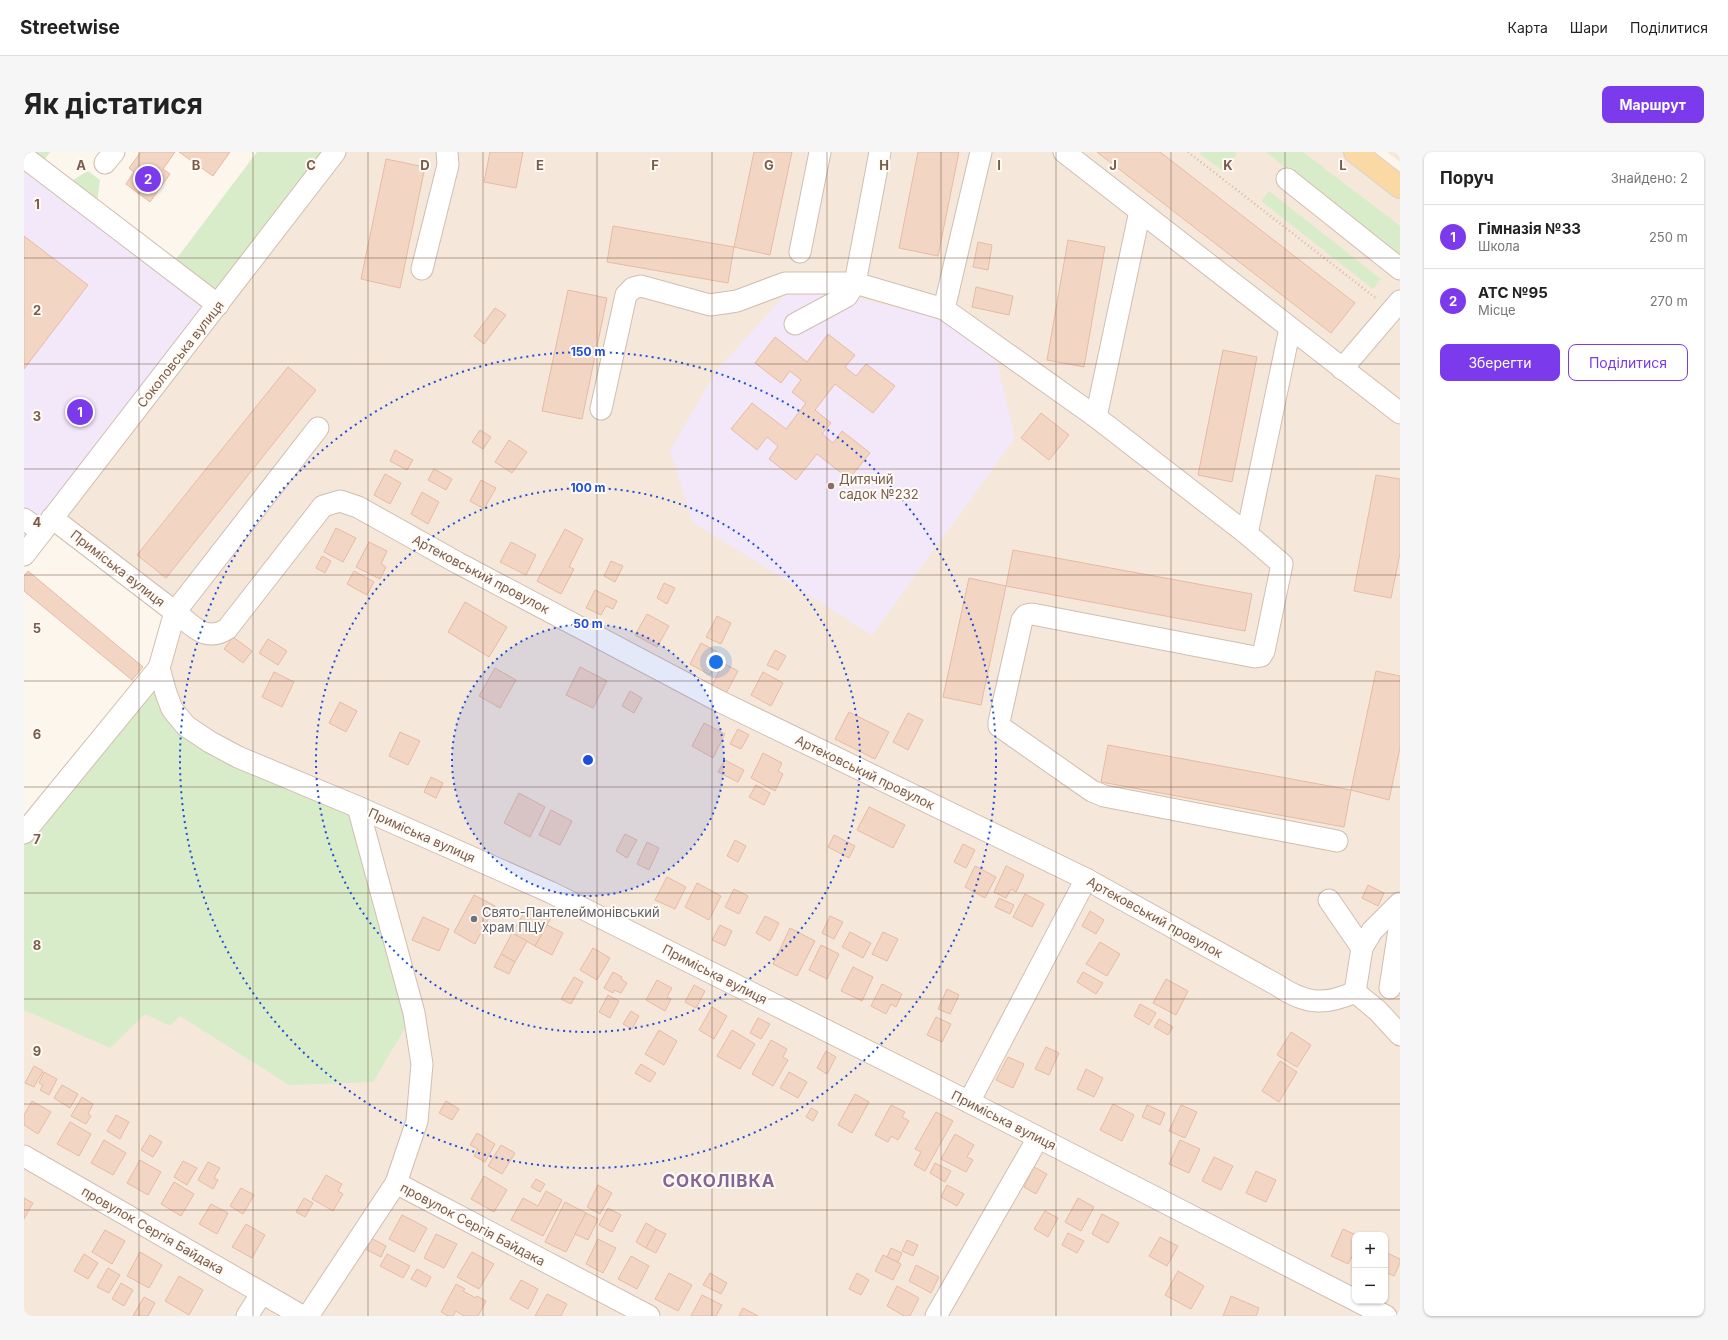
<!DOCTYPE html>
<html lang="uk">
<meta charset="utf-8">
<style>
body{margin:0;font-family:Inter,sans-serif;background:#f6f6f6;color:#222}
.controls{position:absolute;right:12px;bottom:12px;display:grid;overflow:hidden;border-radius:8px;box-shadow:0 1px 3px #0004}
.controls button{width:36px;height:36px;display:grid;place-items:center;padding:0;border:0;border-bottom:1px solid #e0e0e0;background:#fff;color:#222;font:20px sans-serif}
.you{position:absolute;left:692px;top:510px;width:14px;height:14px;margin:-10px;border:3px solid #fff;border-radius:50%;background:#1a73e8;box-shadow:0 0 0 6px #1a73e833}
.badge{display:grid;place-items:center;width:26px;height:26px;border-radius:50%;background:#7c3aed;color:#fff;font-size:13px;font-weight:700}
.pin{position:absolute;translate:-50% -50%;border:2px solid #fff;box-shadow:0 1px 4px #0006}
.list{margin:0;padding:0;list-style:none}
h2{display:flex;justify-content:space-between;align-items:center;height:52px;margin:0;padding:0 16px;font-size:17px}
h2 small{font-size:13px;font-weight:400;color:#767676}
.list li{display:grid;grid-template-columns:26px 1fr auto;gap:12px;align-items:center;box-sizing:border-box;height:64px;padding:0 16px;border-top:1px solid #e0e0e0}
.list b{display:block;font-size:15px;white-space:nowrap}
.list p{margin:0;font-size:13px;white-space:nowrap;color:#767676}
.list em{font-size:13px;font-style:normal;color:#767676}
.actions{display:flex;gap:8px;padding:12px 16px}
.actions a{flex:1;padding:9px 0;border:1px solid #7c3aed;border-radius:8px;text-align:center;font-size:14px;color:#7c3aed}
.actions .main{background:#7c3aed;color:#fff}
.map{position:relative;flex:none;width:1376px;height:1164px;overflow:hidden;border-radius:8px}
header{display:flex;align-items:center;gap:24px;box-sizing:border-box;height:56px;padding:0 20px;background:#fff;border-bottom:1px solid #e0e0e0}
header strong{font-size:19px}
nav{display:flex;gap:22px;margin-inline-start:auto;font-size:14px}
.intro{display:flex;align-items:center;justify-content:space-between;box-sizing:border-box;height:96px;padding:0 24px}
h1{margin:0;font-size:28px}
.button{padding:10px 18px;border-radius:8px;background:#7c3aed;color:#fff;font-size:14px;font-weight:700}
main{display:flex;gap:24px;padding:0 24px}
aside{flex:1;background:#fff;border-radius:8px;box-shadow:0 1px 3px #0004}
.map>svg:first-child{display:block}
</style>
<header>
<strong>Streetwise</strong>
<nav><a>Карта</a><a>Шари</a><a>Поділитися</a></nav>
</header>
<div class="intro"><h1>Як дістатися</h1><a class="button">Маршрут</a></div>
<main>
<div class="map">
<svg width="1376" height="1164" viewBox="0 0 1376 1164">
<rect width="100%" height="100%" fill="#fdf6ec"/>
<g fill="#f5e8da" fill-rule="evenodd">
<path d="M311,0h1020l45,35v1129h-1376v-483l135,-165 16,-55 -123,-95zM1331,1083h30v66h-30z"/>
<polygon points="1363,0 1376,0 1376,10"/>
</g>
<g fill="#f3e8fa">
<polygon points="0,5 194,153 0,395"/>
<polygon points="762,142 818,142 917,167 971,201 991,286 848,483 669,370 646,299 693,218"/>
</g>
<g fill="#d8ecc9">
<polygon points="0,0 26,0 21,7 47,29 64,19 76,28 73,52 150,110 233,0 311,0 194,153"/>
<polygon points="1177,0 1211,0 1213,2 1199,19 1176,2"/>
<polygon points="1242,0 1279,0 1376,74 1376,106"/>
<polygon points="1245,39 1357,127 1349,137 1237,49"/>
<polygon points="135,516 162,574 334,655 390,861 349,930 265,933 156,864 146,874 121,862 86,896 0,858 0,681"/>
</g>
<g fill="#f3d5c3" stroke="#e6bba3">
<polygon points="117,0 151,0 139,17 146,22 126,50 102,32 110,20 105,16"/>
<polygon points="155,0 206,0 189,24"/>
<polygon points="466,0 499,0 492,36 460,30"/>
<polygon points="730,0 768,0 746,103 710,95"/>
<polygon points="894,0 935,0 914,104 875,96"/>
<polygon points="1073,0 1136,0 1331,151 1307,181"/>
<polygon points="362,7 401,15 376,136 337,127"/>
<polygon points="589,74 710,95 704,131 583,110"/>
<polygon points="0,84 64,133 0,217"/>
<polygon points="1044,88 1081,95 1060,215 1023,208"/>
<polygon points="954,90 968,93 964,118 949,115"/>
<polygon points="952,135 989,144 985,163 948,155"/>
<polygon points="544,138 583,146 558,267 518,259"/>
<polygon points="471,156 482,163 460,192 450,184"/>
<polygon points="804,182 831,203 821,215 832,224 842,212 871,234 849,261 811,232 791,258 807,271 798,282 809,291 818,279 846,301 825,327 793,302 772,328 745,307 754,294 743,285 733,298 707,277 728,251 762,277 782,251 768,240 777,228 766,219 757,231 731,211 751,185 783,210"/>
<polygon points="1199,198 1233,205 1208,330 1174,323"/>
<polygon points="264,215 292,238 142,426 113,403"/>
<polygon points="1017,261 1045,283 1025,308 997,286"/>
<polygon points="456,278 467,285 459,297 448,290"/>
<polygon points="485,288 503,300 488,321 471,310"/>
<polygon points="371,298 389,308 383,318 366,309"/>
<polygon points="410,317 428,327 422,338 404,328"/>
<polygon points="361,322 377,331 366,352 350,343"/>
<polygon points="1352,323 1376,327 1376,401 1367,446 1330,439"/>
<polygon points="457,328 472,336 460,357 446,349"/>
<polygon points="398,340 415,350 404,372 387,362"/>
<polygon points="312,376 332,386 319,410 300,400"/>
<polygon points="541,377 559,387 545,415 550,417 537,442 513,429"/>
<polygon points="345,390 363,399 357,412 362,415 356,427 332,415"/>
<polygon points="487,390 512,403 502,423 476,410"/>
<polygon points="989,398 1228,442 1221,479 982,434"/>
<polygon points="298,404 307,409 301,421 292,416"/>
<polygon points="587,409 599,414 591,430 580,424"/>
<polygon points="4,419 119,515 108,528 0,439 0,424"/>
<polygon points="330,419 350,430 343,443 323,432"/>
<polygon points="945,426 982,434 957,553 919,545"/>
<polygon points="640,431 651,436 643,452 633,446"/>
<polygon points="571,438 593,449 589,457 582,454 577,463 562,456"/>
<polygon points="441,450 483,475 465,505 424,480"/>
<polygon points="623,462 645,474 633,495 611,483"/>
<polygon points="693,464 707,471 697,492 682,485"/>
<polygon points="209,485 228,499 219,511 200,497"/>
<polygon points="244,487 263,499 254,513 235,501"/>
<polygon points="677,491 697,502 686,523 666,512"/>
<polygon points="751,498 762,504 754,518 743,513"/>
<polygon points="699,511 714,519 701,543 687,536"/>
<polygon points="556,515 583,529 569,556 542,543"/>
<polygon points="471,516 492,528 476,556 455,544"/>
<polygon points="1352,519 1376,524 1376,596 1365,648 1327,638"/>
<polygon points="250,520 270,530 258,555 238,545"/>
<polygon points="739,520 759,531 747,554 727,543"/>
<polygon points="606,539 618,546 610,561 598,554"/>
<polygon points="316,550 333,559 322,580 305,571"/>
<polygon points="825,560 865,580 851,607 811,587"/>
<polygon points="884,561 899,568 884,598 869,590"/>
<polygon points="680,571 701,582 689,606 668,594"/>
<polygon points="714,577 725,583 717,597 706,592"/>
<polygon points="376,580 396,589 384,613 365,604"/>
<polygon points="1084,593 1327,638 1320,675 1077,630"/>
<polygon points="739,601 758,611 754,619 759,622 751,639 727,626"/>
<polygon points="701,608 720,618 714,630 694,620"/>
<polygon points="407,625 419,631 412,646 400,640"/>
<polygon points="732,633 746,641 740,653 725,645"/>
<polygon points="495,641 521,655 506,685 480,671"/>
<polygon points="845,655 881,673 869,696 833,678"/>
<polygon points="527,658 548,669 536,693 515,683"/>
<polygon points="601,682 613,688 603,706 592,699"/>
<polygon points="810,683 831,694 825,706 804,695"/>
<polygon points="711,688 722,694 714,710 703,704"/>
<polygon points="623,690 635,696 625,718 613,712"/>
<polygon points="939,692 951,698 942,716 930,710"/>
<polygon points="951,714 972,725 961,746 941,735"/>
<polygon points="982,714 1000,723 992,740 987,737 982,746 970,740"/>
<polygon points="643,725 662,735 651,757 631,748"/>
<polygon points="673,731 697,744 685,768 661,755"/>
<polygon points="1344,733 1360,741 1354,754 1338,746"/>
<polygon points="710,737 724,744 715,762 701,755"/>
<polygon points="1001,742 1020,752 1008,775 989,765"/>
<polygon points="450,743 471,754 451,792 430,780"/>
<polygon points="975,746 990,753 986,762 971,755"/>
<polygon points="504,754 527,766 511,794 488,781"/>
<polygon points="1066,759 1080,768 1072,782 1058,774"/>
<polygon points="741,764 755,771 746,789 732,781"/>
<polygon points="806,764 819,770 810,787 798,781"/>
<polygon points="399,765 425,777 415,799 388,788"/>
<polygon points="523,773 539,781 528,803 511,794"/>
<polygon points="696,773 708,779 701,794 688,788"/>
<polygon points="766,776 791,789 773,824 749,812"/>
<polygon points="826,780 847,791 839,806 818,795"/>
<polygon points="859,780 874,787 863,809 848,802"/>
<polygon points="488,781 503,789 491,810 477,802"/>
<polygon points="1076,790 1096,802 1083,824 1062,812"/>
<polygon points="797,793 815,802 803,827 785,818"/>
<polygon points="569,796 586,806 573,828 556,818"/>
<polygon points="477,802 491,810 485,822 470,815"/>
<polygon points="829,815 849,825 838,849 817,839"/>
<polygon points="589,820 598,825 597,827 603,831 597,841 590,838 589,841 580,836"/>
<polygon points="1059,820 1079,831 1072,842 1053,830"/>
<polygon points="550,825 559,830 547,852 537,847"/>
<polygon points="1142,827 1164,839 1152,863 1129,851"/>
<polygon points="633,828 648,836 643,845 647,847 641,859 622,848"/>
<polygon points="858,832 878,842 872,855 867,852 862,862 847,854"/>
<polygon points="670,833 681,839 672,856 661,850"/>
<polygon points="923,837 935,843 926,862 914,857"/>
<polygon points="584,843 595,849 586,866 575,860"/>
<polygon points="1116,852 1132,861 1125,873 1110,864"/>
<polygon points="688,855 703,864 690,887 675,878"/>
<polygon points="607,859 615,864 608,877 599,872"/>
<polygon points="912,865 927,872 918,890 903,883"/>
<polygon points="734,866 746,872 737,887 726,881"/>
<polygon points="1135,867 1149,875 1144,883 1130,875"/>
<polygon points="635,878 653,889 640,913 621,902"/>
<polygon points="708,878 731,892 716,917 693,904"/>
<polygon points="1267,880 1287,893 1273,915 1253,903"/>
<polygon points="747,888 763,897 759,905 764,908 749,934 728,922"/>
<polygon points="1022,895 1035,901 1025,923 1011,917"/>
<polygon points="802,899 812,905 803,922 793,916"/>
<polygon points="984,905 1000,912 989,936 972,928"/>
<polygon points="1256,909 1273,920 1255,950 1238,939"/>
<polygon points="617,912 632,921 626,930 611,921"/>
<polygon points="10,914 19,919 10,935 1,931"/>
<polygon points="1062,917 1079,926 1070,945 1053,937"/>
<polygon points="20,920 33,927 25,943 16,938 19,933 15,931"/>
<polygon points="765,920 783,930 774,946 756,936"/>
<polygon points="38,933 54,942 46,956 30,946"/>
<polygon points="831,942 845,950 828,981 814,973"/>
<polygon points="58,945 69,952 64,962 67,964 62,972 47,964"/>
<polygon points="8,949 27,960 14,982 0,973 0,963"/>
<polygon points="422,949 435,957 428,968 415,961"/>
<polygon points="1089,952 1110,963 1098,989 1076,978"/>
<polygon points="867,953 881,960 878,965 885,969 874,988 867,984 864,990 851,983"/>
<polygon points="1123,953 1141,961 1136,973 1118,965"/>
<polygon points="1157,953 1173,960 1161,986 1145,979"/>
<polygon points="787,956 794,960 789,969 782,965"/>
<polygon points="912,960 929,969 901,1019 890,1013 897,1000 891,997"/>
<polygon points="92,963 105,970 96,987 83,979"/>
<polygon points="46,970 67,982 55,1004 33,992"/>
<polygon points="453,981 471,992 461,1010 450,1004 454,997 446,993"/>
<polygon points="931,982 950,993 943,1005 949,1008 942,1020 917,1007"/>
<polygon points="126,983 138,990 129,1005 117,998"/>
<polygon points="80,988 102,1001 89,1023 67,1011"/>
<polygon points="1156,988 1176,997 1165,1021 1145,1012"/>
<polygon points="477,993 491,1001 478,1022 464,1014"/>
<polygon points="1190,1005 1209,1014 1197,1038 1178,1029"/>
<polygon points="116,1008 137,1020 124,1043 103,1031"/>
<polygon points="159,1009 173,1016 163,1033 150,1025"/>
<polygon points="184,1010 196,1016 190,1026 194,1028 189,1037 174,1028"/>
<polygon points="911,1011 927,1019 921,1030 906,1021"/>
<polygon points="1010,1015 1023,1022 1012,1042 1000,1035"/>
<polygon points="1232,1019 1252,1028 1242,1050 1222,1041"/>
<polygon points="302,1023 318,1032 314,1039 319,1042 309,1059 288,1047"/>
<polygon points="460,1024 483,1038 470,1060 447,1047"/>
<polygon points="512,1027 521,1032 516,1040 507,1035"/>
<polygon points="150,1030 170,1042 157,1064 137,1052"/>
<polygon points="574,1033 588,1041 576,1062 563,1055"/>
<polygon points="923,1033 940,1042 933,1054 917,1045"/>
<polygon points="217,1036 230,1043 219,1062 206,1054"/>
<polygon points="522,1039 538,1048 519,1084 487,1068 499,1046 514,1054"/>
<polygon points="0,1046 9,1051 0,1067"/>
<polygon points="280,1046 289,1051 281,1065 272,1060"/>
<polygon points="1054,1046 1070,1055 1057,1079 1041,1070"/>
<polygon points="541,1050 562,1061 542,1100 521,1090"/>
<polygon points="187,1052 204,1061 193,1082 175,1072"/>
<polygon points="584,1056 597,1063 588,1080 575,1073"/>
<polygon points="1021,1059 1034,1066 1024,1085 1010,1077"/>
<polygon points="562,1061 574,1067 564,1088 551,1082"/>
<polygon points="1078,1062 1095,1071 1084,1091 1068,1082"/>
<polygon points="378,1063 403,1076 390,1100 365,1087"/>
<polygon points="622,1071 632,1077 622,1096 612,1090"/>
<polygon points="222,1072 241,1083 228,1106 208,1095"/>
<polygon points="632,1077 642,1082 632,1101 622,1096"/>
<polygon points="1319,1077 1332,1083 1331,1083 1331,1099 1324,1112 1307,1104"/>
<polygon points="81,1078 101,1089 88,1112 68,1100"/>
<polygon points="1044,1081 1060,1089 1053,1101 1038,1093"/>
<polygon points="412,1082 433,1092 420,1116 400,1106"/>
<polygon points="1136,1085 1154,1094 1143,1114 1125,1104"/>
<polygon points="347,1086 362,1094 357,1105 341,1097"/>
<polygon points="574,1087 592,1096 579,1121 562,1112"/>
<polygon points="883,1088 894,1093 889,1104 878,1099"/>
<polygon points="867,1096 878,1101 874,1110 863,1105"/>
<polygon points="116,1100 138,1113 125,1136 103,1124"/>
<polygon points="448,1100 470,1112 455,1137 433,1125"/>
<polygon points="1361,1100 1376,1107 1376,1111 1370,1124 1361,1120"/>
<polygon points="60,1102 74,1111 64,1127 50,1119"/>
<polygon points="363,1102 386,1114 379,1126 356,1114"/>
<polygon points="859,1103 877,1112 869,1128 851,1119"/>
<polygon points="607,1104 625,1114 613,1137 594,1127"/>
<polygon points="892,1113 915,1125 907,1141 885,1129"/>
<polygon points="84,1116 96,1123 85,1141 73,1135"/>
<polygon points="393,1117 407,1125 402,1135 387,1127"/>
<polygon points="1154,1119 1180,1134 1167,1157 1141,1143"/>
<polygon points="645,1121 668,1133 654,1159 631,1147"/>
<polygon points="686,1121 703,1131 697,1142 679,1133"/>
<polygon points="833,1121 845,1128 837,1143 825,1137"/>
<polygon points="155,1124 179,1138 165,1163 141,1149"/>
<polygon points="497,1128 514,1137 504,1157 486,1147"/>
<polygon points="97,1131 109,1138 100,1154 88,1147"/>
<polygon points="432,1132 441,1137 439,1139 452,1146 453,1144 462,1149 454,1164 440,1164 432,1159 429,1164 424,1164 417,1160"/>
<polygon points="873,1134 895,1146 886,1164 880,1164 863,1154"/>
<polygon points="523,1142 543,1152 537,1164 511,1164"/>
<polygon points="678,1143 698,1153 692,1164 667,1164"/>
<polygon points="1207,1144 1235,1156 1232,1164 1199,1164"/>
<polygon points="120,1145 131,1151 124,1164 109,1164"/>
<polygon points="719,1156 734,1164 715,1164"/>
</g>
<g fill="none" stroke-linecap="round" stroke-linejoin="round">
<defs>
<g id="minor">
<polyline points="1040,0 1376,261"/>
<polyline points="0,5 194,153"/>
<polyline points="81,11 90,0"/>
<polyline points="1263,27 1376,117"/>
<polyline points="776,100 796,0"/>
<polyline points="398,117 424,13 423,0"/>
<polyline points="920,157 957,0"/>
<polyline points="771,172 823,144 831,131 856,0"/>
<polyline points="1318,217 1376,149"/>
<polyline points="577,257 602,143 609,136 617,134 686,153 713,149 761,131 831,131 920,157 1072,265 1223,382 1258,412 1240,499 1237,504 1231,505 1008,462 1002,463 998,468 975,570 975,574 1068,639 1080,644 1313,689"/>
<polyline points="1072,265 1116,59"/>
<path d="M294,276l-143,184c17,13 30,31 52,17l96,-123 17,-5 18,6 100,56 259,137 369,179 191,106c28,19 47,21 78,7l23,19 22,24"/>
<polyline points="28,366 151,460 135,516 142,541 148,557 162,574 186,590 214,605 334,655 526,740 945,950 1331,1148"/>
<polyline points="0,367 18,380"/>
<polyline points="1223,382 1266,176"/>
<polyline points="0,403 311,0"/>
<polyline points="0,681 135,516"/>
<polyline points="1305,748 1338,796"/>
<polyline points="1366,836 1376,771"/>
<polyline points="1331,840 1338,796 1348,779 1376,751"/>
<polyline points="945,950 1062,727"/>
<polyline points="0,1004 278,1164"/>
<polyline points="372,1031 625,1164"/>
<polyline points="1333,1149 1362,1164"/>
<polyline points="223,1164 238,1141"/>
<polyline points="284,1164 372,1031 393,969 398,912 390,861 334,655"/>
<polyline points="912,1164 1014,986"/>
</g>
<polyline id="major" points="1331,0 1376,35"/>
</defs>
<use href="#minor" stroke="#d1beb0" stroke-width="23"/>
<use href="#major" stroke="#dad1cd" stroke-width="24"/>
<polyline stroke="#d9b8a5" stroke-width="2.5" stroke-dasharray="1 3" stroke-linecap="butt" points="1164,0 1353,147"/>
<use href="#minor" stroke="#fff" stroke-width="21"/>
<use href="#major" stroke="#fbd9a5" stroke-width="22"/>
</g>
<path fill="none" stroke="#7a5c4d" stroke-width="1" stroke-opacity="0.55" d="M115,0v1164M229,0v1164M344,0v1164M459,0v1164M573,0v1164M688,0v1164M803,0v1164M917,0v1164M1032,0v1164M1147,0v1164M1261,0v1164M0,106h1376M0,212h1376M0,317h1376M0,423h1376M0,529h1376M0,635h1376M0,741h1376M0,847h1376M0,952h1376M0,1058h1376"/>
<circle cx="564" cy="608" r="136" fill="#1d4ed8" fill-opacity=".12"/>
<g fill="none" stroke="#1d4ed8" stroke-width="2" stroke-dasharray="2 4">
<circle cx="564" cy="608" r="136"/>
<circle cx="564" cy="608" r="272"/>
<circle cx="564" cy="608" r="408"/>
</g>
<circle fill="#8d6e63" stroke="#fffaf3" stroke-width="1.5" cx="807" cy="334" r="4"/>
<circle fill="#6b7280" stroke="#fffaf3" stroke-width="1.5" cx="450" cy="767" r="4"/>
<g text-anchor="middle" stroke-width="4" stroke-linejoin="round" paint-order="stroke">
<g font-size="13" fill="#7a5c4d" stroke="#fffaf3">
<text transform="translate(156 202) rotate(-52)" y="5">Соколовська вулиця</text>
<text transform="translate(94 416) rotate(38)" y="5">Приміська вулиця</text>
<text transform="translate(457 422) rotate(28)" y="5">Артековський провулок</text>
<text transform="translate(841 620) rotate(26)" y="5">Артековський провулок</text>
<text transform="translate(398 683) rotate(24)" y="5">Приміська вулиця</text>
<text transform="translate(1131 765) rotate(29)" y="5">Артековський провулок</text>
<text transform="translate(691 822) rotate(27)" y="5">Приміська вулиця</text>
<text transform="translate(980 968) rotate(27)" y="5">Приміська вулиця</text>
<text transform="translate(449 1072) rotate(28)" y="5">провулок Сергія Байдака</text>
<text transform="translate(129 1078) rotate(30)" y="5">провулок Сергія Байдака</text>
</g>
<g font-size="13" fill="#785e54" stroke="#fffaf3" text-anchor="start">
<text x="815" y="332">Дитячий<tspan x="815" dy="15">садок №232</tspan></text>
</g>
<g font-size="13" fill="#5b616d" stroke="#fffaf3" text-anchor="start">
<text x="458" y="765">Свято-Пантелеймонівський<tspan x="458" dy="15">храм ПЦУ</tspan></text>
</g>
<g font-size="17" font-weight="bold" letter-spacing="1" fill="#846695" stroke="#fffaf3">
<text x="695" y="1035">СОКОЛІВКА</text>
</g>
</g>
<g font-size="13" text-anchor="middle" font-weight="bold" fill="#7a5c4d" stroke="#fffaf3" stroke-width="4" stroke-linejoin="round" paint-order="stroke">
<text x="57" y="18">A</text>
<text x="172" y="18">B</text>
<text x="287" y="18">C</text>
<text x="401" y="18">D</text>
<text x="516" y="18">E</text>
<text x="631" y="18">F</text>
<text x="745" y="18">G</text>
<text x="860" y="18">H</text>
<text x="975" y="18">I</text>
<text x="1089" y="18">J</text>
<text x="1204" y="18">K</text>
<text x="1319" y="18">L</text>
<text x="13" y="57">1</text>
<text x="13" y="163">2</text>
<text x="13" y="269">3</text>
<text x="13" y="375">4</text>
<text x="13" y="481">5</text>
<text x="13" y="587">6</text>
<text x="13" y="692">7</text>
<text x="13" y="798">8</text>
<text x="13" y="904">9</text>
</g>
<circle cx="564" cy="608" r="6" fill="#1d4ed8" stroke="#fffaf3" stroke-width="2"/>
<g font-size="12" text-anchor="middle" font-weight="bold" fill="#1d4ed8" stroke="#fffaf3" stroke-width="4" stroke-linejoin="round" paint-order="stroke">
<text x="564" y="204">150 m</text>
<text x="564" y="340">100 m</text>
<text x="564" y="476">50 m</text>
</g>
</svg>
<div class="controls">
<button>+</button>
<button>−</button>
</div>
<div class="you"></div>
<div class="pin badge" style="left:56px;top:260px">1</div>
<div class="pin badge" style="left:124px;top:27px">2</div>
</div>
<aside>
<h2>Поруч<small>Знайдено: 2</small></h2>
<ul class="list">
<li><span class="badge">1</span><div><b>Гімназія №33</b><p>Школа</p></div><em>250 m</em></li>
<li><span class="badge">2</span><div><b>АТС №95</b><p>Місце</p></div><em>270 m</em></li>
</ul>
<div class="actions"><a class="main">Зберегти</a><a>Поділитися</a></div>
</aside>
</main>
